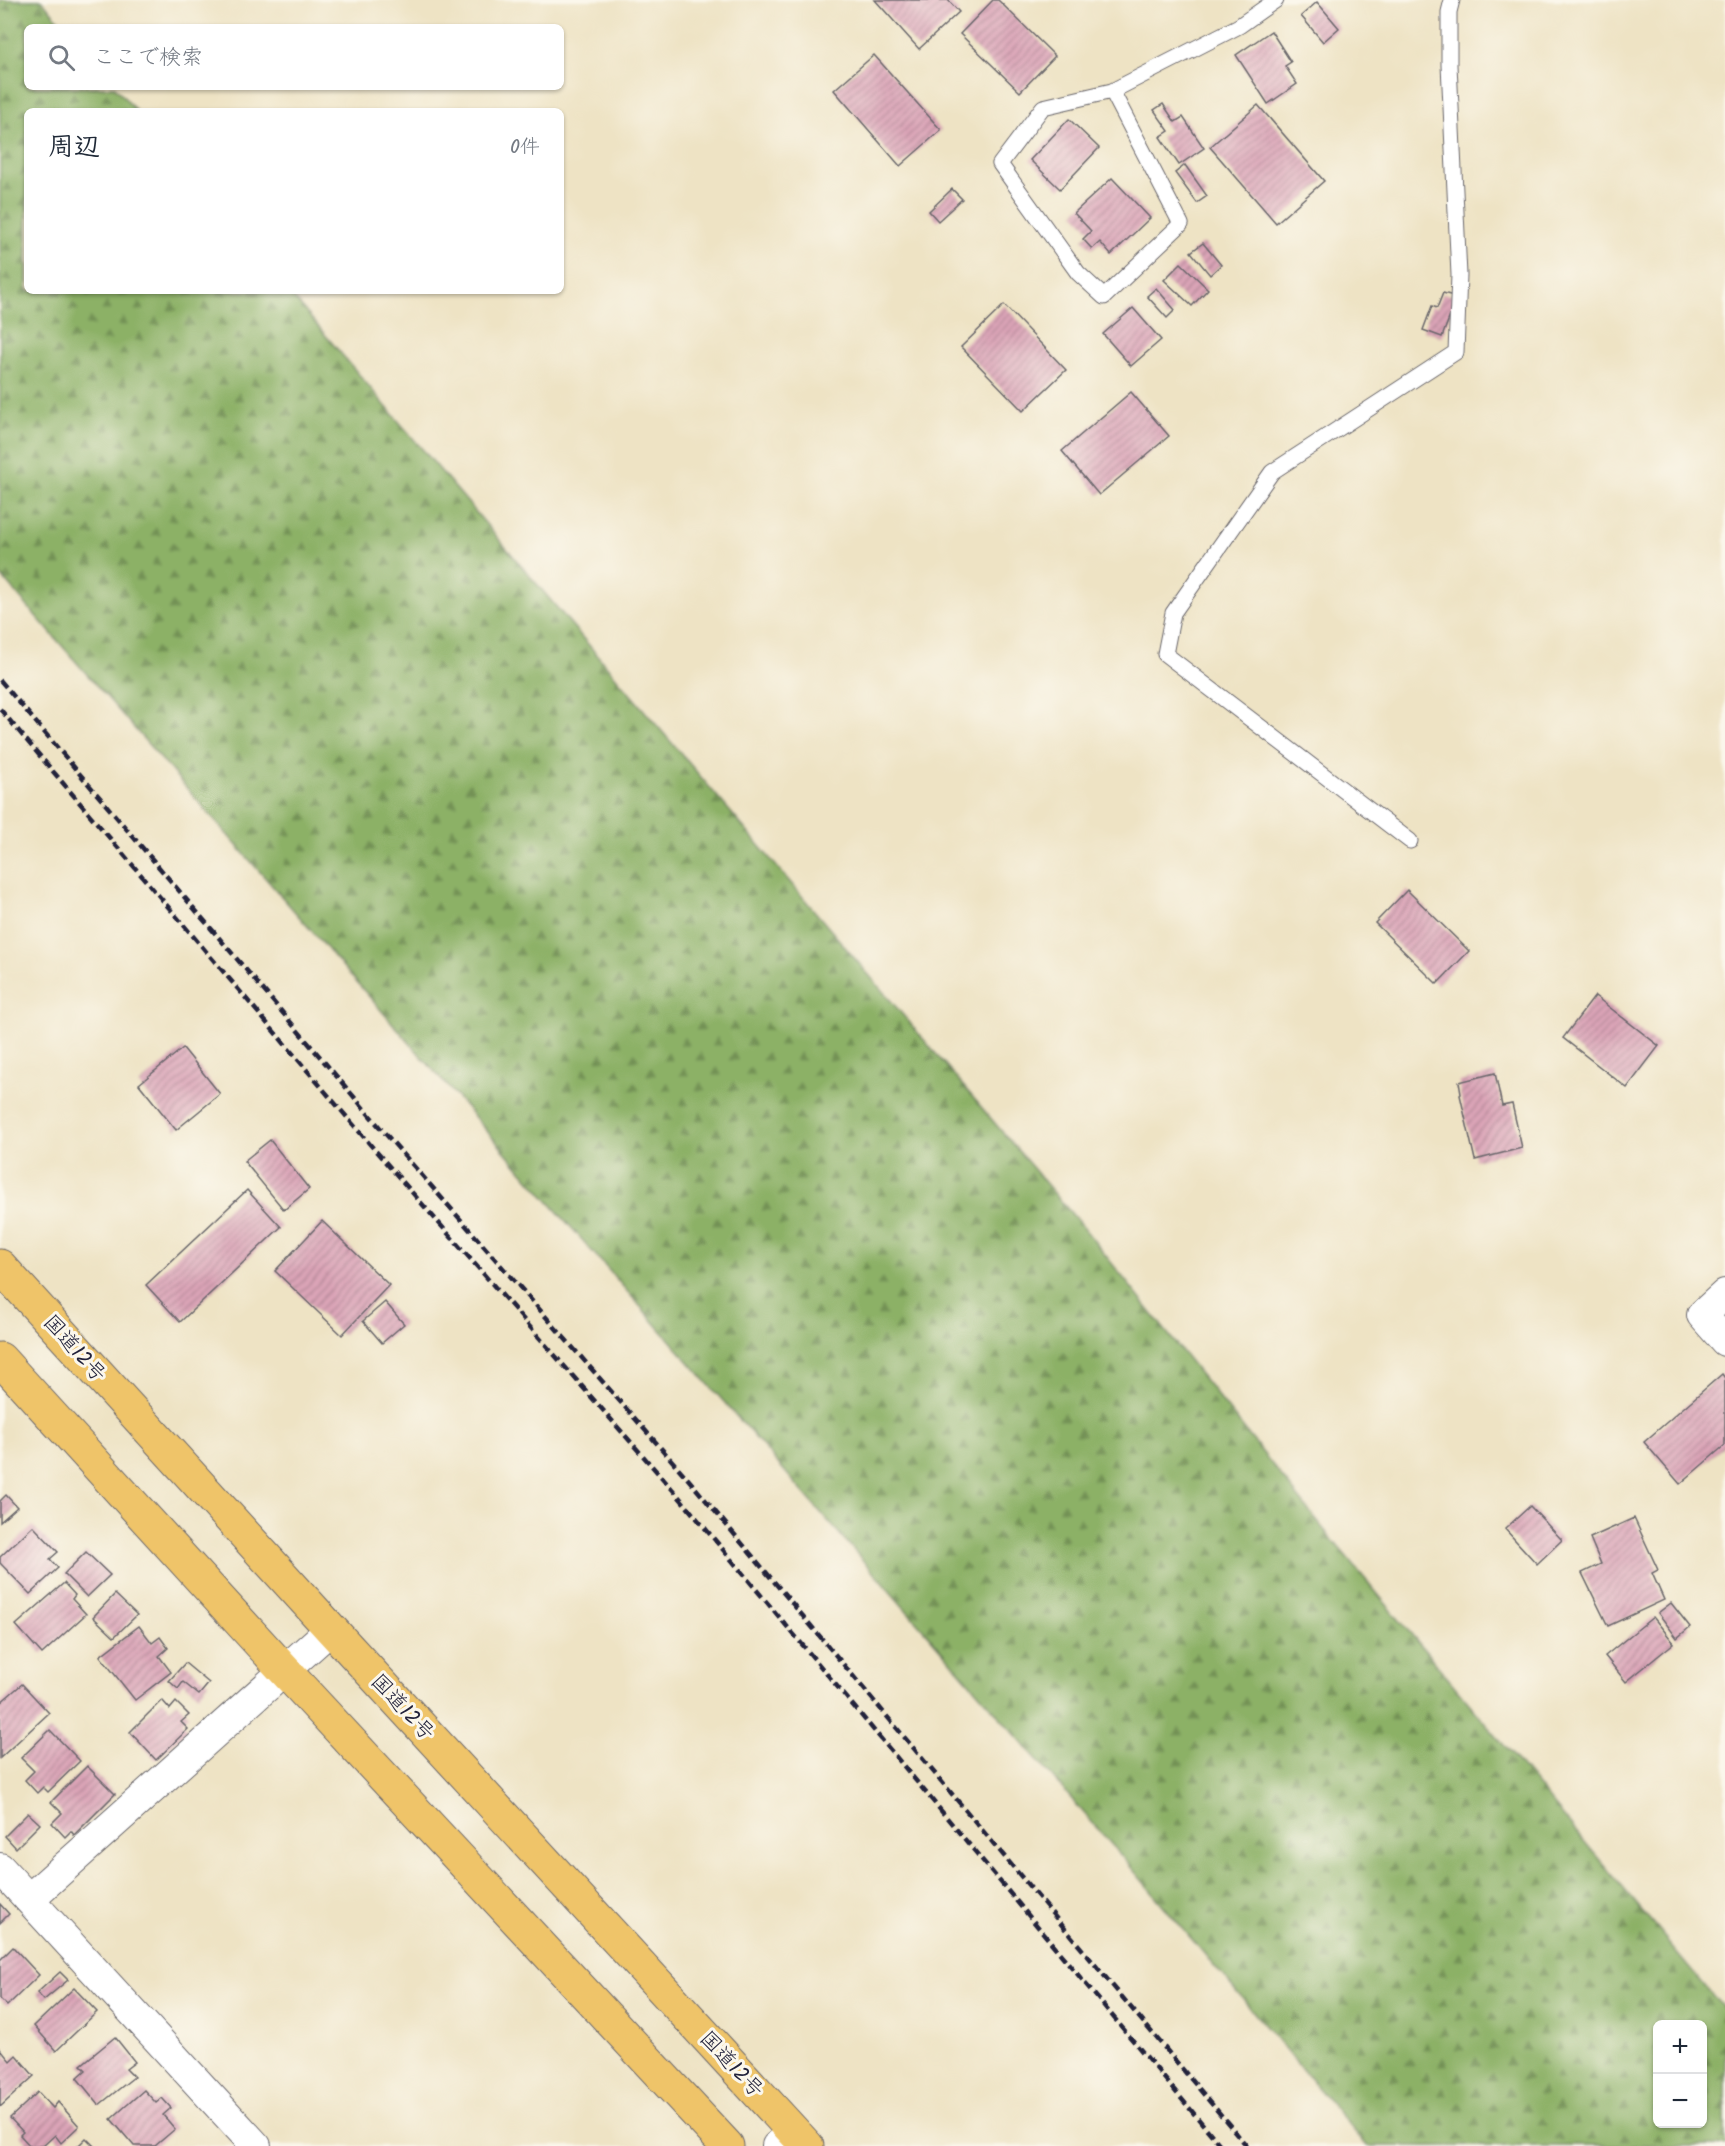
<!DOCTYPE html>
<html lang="ja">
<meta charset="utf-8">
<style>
body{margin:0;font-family:Kalam,"Klee One",sans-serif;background:#f6f6f7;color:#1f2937}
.controls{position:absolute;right:18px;bottom:18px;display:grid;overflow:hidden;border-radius:9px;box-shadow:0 2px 4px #0004}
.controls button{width:54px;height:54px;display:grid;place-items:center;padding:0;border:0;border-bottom:2px solid #e0e1e3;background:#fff;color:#1f2937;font:30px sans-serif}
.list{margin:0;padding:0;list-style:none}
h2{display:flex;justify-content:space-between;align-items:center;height:78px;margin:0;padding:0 24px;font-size:26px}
h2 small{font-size:20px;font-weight:400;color:#747a83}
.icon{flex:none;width:33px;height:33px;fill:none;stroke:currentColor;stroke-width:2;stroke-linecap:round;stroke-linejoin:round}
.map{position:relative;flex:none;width:1725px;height:2146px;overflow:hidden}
.search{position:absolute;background:#fff;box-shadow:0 2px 4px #0004;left:24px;top:24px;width:540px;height:66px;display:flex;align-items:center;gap:15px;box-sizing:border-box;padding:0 21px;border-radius:9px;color:#747a83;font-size:22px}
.panel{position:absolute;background:#fff;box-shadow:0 2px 4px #0004;left:24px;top:108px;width:540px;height:186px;border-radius:9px}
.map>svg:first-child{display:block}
</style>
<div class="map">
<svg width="1725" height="2146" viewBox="0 0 1725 2146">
<defs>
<pattern id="forest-firs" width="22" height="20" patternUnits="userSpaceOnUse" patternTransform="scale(1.5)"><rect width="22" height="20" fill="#8cb166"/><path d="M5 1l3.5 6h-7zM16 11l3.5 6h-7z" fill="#729055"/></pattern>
<pattern id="building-hatch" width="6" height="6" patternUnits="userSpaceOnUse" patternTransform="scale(1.5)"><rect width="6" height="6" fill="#dba4b7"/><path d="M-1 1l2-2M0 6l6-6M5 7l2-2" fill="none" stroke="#b18596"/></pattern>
</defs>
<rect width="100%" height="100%" fill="#fbf7ec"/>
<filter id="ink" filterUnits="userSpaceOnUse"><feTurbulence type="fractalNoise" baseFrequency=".0167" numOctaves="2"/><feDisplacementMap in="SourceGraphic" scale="12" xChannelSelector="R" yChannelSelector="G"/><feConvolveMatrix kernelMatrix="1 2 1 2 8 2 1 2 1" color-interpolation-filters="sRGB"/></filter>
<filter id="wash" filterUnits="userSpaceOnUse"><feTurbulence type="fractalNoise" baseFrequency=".008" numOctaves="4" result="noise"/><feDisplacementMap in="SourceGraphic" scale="24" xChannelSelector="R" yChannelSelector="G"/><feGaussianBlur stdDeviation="1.35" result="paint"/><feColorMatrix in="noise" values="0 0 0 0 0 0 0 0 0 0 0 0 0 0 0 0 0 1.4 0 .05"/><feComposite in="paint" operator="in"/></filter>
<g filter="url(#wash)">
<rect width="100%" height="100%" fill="#eee3c4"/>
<path fill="url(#forest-firs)" stroke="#576a50" stroke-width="1.5" fill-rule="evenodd" d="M0,0h42l22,27h-37v60h88l21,24h-109v180h261l795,936 238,299 404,484v136h-358l-249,-294 -1118,-1277zM1658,2024h44v100h-44z"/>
<g id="blocks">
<g fill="url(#building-hatch)">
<polygon points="875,0 948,0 959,12 919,49"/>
<polygon points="993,0 998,0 1055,56 1020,92 960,34"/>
<polygon points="1317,2 1339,28 1323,42 1301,16"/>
<polygon points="1271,31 1291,62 1285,66 1297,84 1268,104 1236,55"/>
<polygon points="874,55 941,130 900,166 834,90"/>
<polygon points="1163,104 1175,122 1183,117 1204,148 1179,165 1160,137 1169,131 1154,110"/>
<polygon points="1258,105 1324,181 1276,223 1210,147"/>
<polygon points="1069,119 1099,148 1060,189 1030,160"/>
<polygon points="1185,165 1207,196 1197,203 1175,173"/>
<polygon points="1112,178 1150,218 1111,255 1100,242 1092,249 1083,239 1091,231 1074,213"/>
<polygon points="952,189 962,199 938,221 929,211"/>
<polygon points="1203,243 1221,265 1210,275 1191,252"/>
<polygon points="1181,263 1208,289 1192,306 1164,280"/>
<polygon points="1156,288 1175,310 1167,318 1147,296"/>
<polygon points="1443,293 1457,297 1442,337 1423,330 1432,306 1437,308"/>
<polygon points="1004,305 1066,370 1023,411 961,347"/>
<polygon points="1133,308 1161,340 1131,366 1103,334"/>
<polygon points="1131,392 1169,436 1099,495 1062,451"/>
<polygon points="1407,890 1469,951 1437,984 1375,923"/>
<polygon points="1595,996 1659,1046 1627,1088 1563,1038"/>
<polygon points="183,1048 220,1094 176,1130 139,1084"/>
<polygon points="1495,1073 1502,1106 1512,1104 1522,1148 1475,1160 1460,1095 1461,1094 1459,1082"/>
<polygon points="270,1140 309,1189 284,1210 244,1161"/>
<polygon points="247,1190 281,1227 180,1322 146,1285"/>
<polygon points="322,1221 389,1285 342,1335 275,1271"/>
<polygon points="385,1302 404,1324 382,1343 363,1321"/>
<polygon points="1722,1374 1725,1378 1725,1445 1680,1484 1644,1442"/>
<polygon points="6,1495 17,1507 0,1522 0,1501"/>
<polygon points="1530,1506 1562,1540 1537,1564 1505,1529"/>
<polygon points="1634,1518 1658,1570 1652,1573 1664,1600 1608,1626 1582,1573 1601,1564 1590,1538"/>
<polygon points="33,1526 58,1552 50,1559 58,1568 30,1594 0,1563 0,1557"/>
<polygon points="86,1552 110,1575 87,1597 64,1574"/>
<polygon points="64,1583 75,1595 72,1599 86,1614 42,1654 16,1625"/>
<polygon points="115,1594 137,1615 114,1637 93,1617"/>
<polygon points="1671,1603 1690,1627 1677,1638 1658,1613"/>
<polygon points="1653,1617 1674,1643 1626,1682 1605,1656"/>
<polygon points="139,1626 152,1643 160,1637 168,1648 159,1656 171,1672 135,1700 100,1656"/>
<polygon points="185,1663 209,1683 199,1695 183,1682 178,1689 169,1681"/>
<polygon points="22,1684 49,1713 0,1758 0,1703"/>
<polygon points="162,1700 170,1709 176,1702 189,1715 181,1722 188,1729 156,1760 130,1732"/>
<polygon points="50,1730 80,1761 48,1792 43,1787 37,1793 25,1780 34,1771 21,1758"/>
<polygon points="87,1766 115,1794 74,1835 71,1831 65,1837 52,1823 62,1813 51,1802"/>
<polygon points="28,1813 40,1824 16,1848 5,1836"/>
<polygon points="0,1904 9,1914 0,1923"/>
<polygon points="13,1947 39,1975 7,2006 0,1999 0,1960"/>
<polygon points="60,1972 68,1980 44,2000 37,1993"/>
<polygon points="74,1988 97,2012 56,2051 34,2026"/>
<polygon points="115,2037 135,2062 126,2069 134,2077 99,2105 77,2078 86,2070 81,2065"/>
<polygon points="0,2049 10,2061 16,2055 34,2076 0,2107"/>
<polygon points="144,2090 156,2103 162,2098 171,2108 163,2115 175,2129 155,2146 134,2146 111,2119"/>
<polygon points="38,2092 53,2108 58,2102 79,2126 61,2143 55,2135 43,2146 30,2146 20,2135 23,2132 10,2118"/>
<polygon points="86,2138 94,2146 78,2146"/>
</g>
</g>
</g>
<g filter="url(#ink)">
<use href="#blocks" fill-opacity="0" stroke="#69666b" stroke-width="1.5"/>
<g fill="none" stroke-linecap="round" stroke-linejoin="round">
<defs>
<g id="lane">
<polyline points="1112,91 1181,224 1104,297 1078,273 1000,164 1043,107 1112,91 1239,26 1276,0"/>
<polyline points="1410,841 1165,654 1173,613 1272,472 1456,352 1459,275 1449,65 1449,12 1452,0"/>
</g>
<g id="street">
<polyline points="1725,1294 1702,1315 1725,1341"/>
<polyline points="0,1868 256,2146"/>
<polyline points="29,1899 331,1629"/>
<polyline points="777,2146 794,2132"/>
</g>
<g id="highway">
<polyline points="0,1266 331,1629 807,2146"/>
<polyline points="0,1359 285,1671 727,2146"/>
</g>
</defs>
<use href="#lane" stroke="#69666b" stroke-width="17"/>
<use href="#street" stroke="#69666b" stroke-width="32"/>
<use href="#highway" stroke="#69666b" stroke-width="35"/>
<use href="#lane" stroke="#fff" stroke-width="15"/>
<use href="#street" stroke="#fff" stroke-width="30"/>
<use href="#highway" stroke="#efc469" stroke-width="33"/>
<g stroke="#22223b" stroke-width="4.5" stroke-dasharray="9 4.5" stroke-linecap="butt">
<polyline points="0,680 383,1131 688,1479 1247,2146"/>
<polyline points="0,709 374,1149 679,1497 1221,2146"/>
</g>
</g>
</g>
<g text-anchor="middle" stroke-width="6" stroke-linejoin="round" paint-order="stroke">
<g font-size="21" fill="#22223b" stroke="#fbf7ec">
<text transform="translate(75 1348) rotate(48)" y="7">国道12号</text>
<text transform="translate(403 1707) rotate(47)" y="7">国道12号</text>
<text transform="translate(732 2064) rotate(47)" y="7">国道12号</text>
</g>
</g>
</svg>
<div class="controls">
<button>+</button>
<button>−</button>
</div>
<div class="search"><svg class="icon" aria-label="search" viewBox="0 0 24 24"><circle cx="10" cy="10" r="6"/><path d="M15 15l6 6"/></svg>ここで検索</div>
<section class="panel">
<h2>周辺<small>0件</small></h2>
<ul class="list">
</ul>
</section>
</div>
